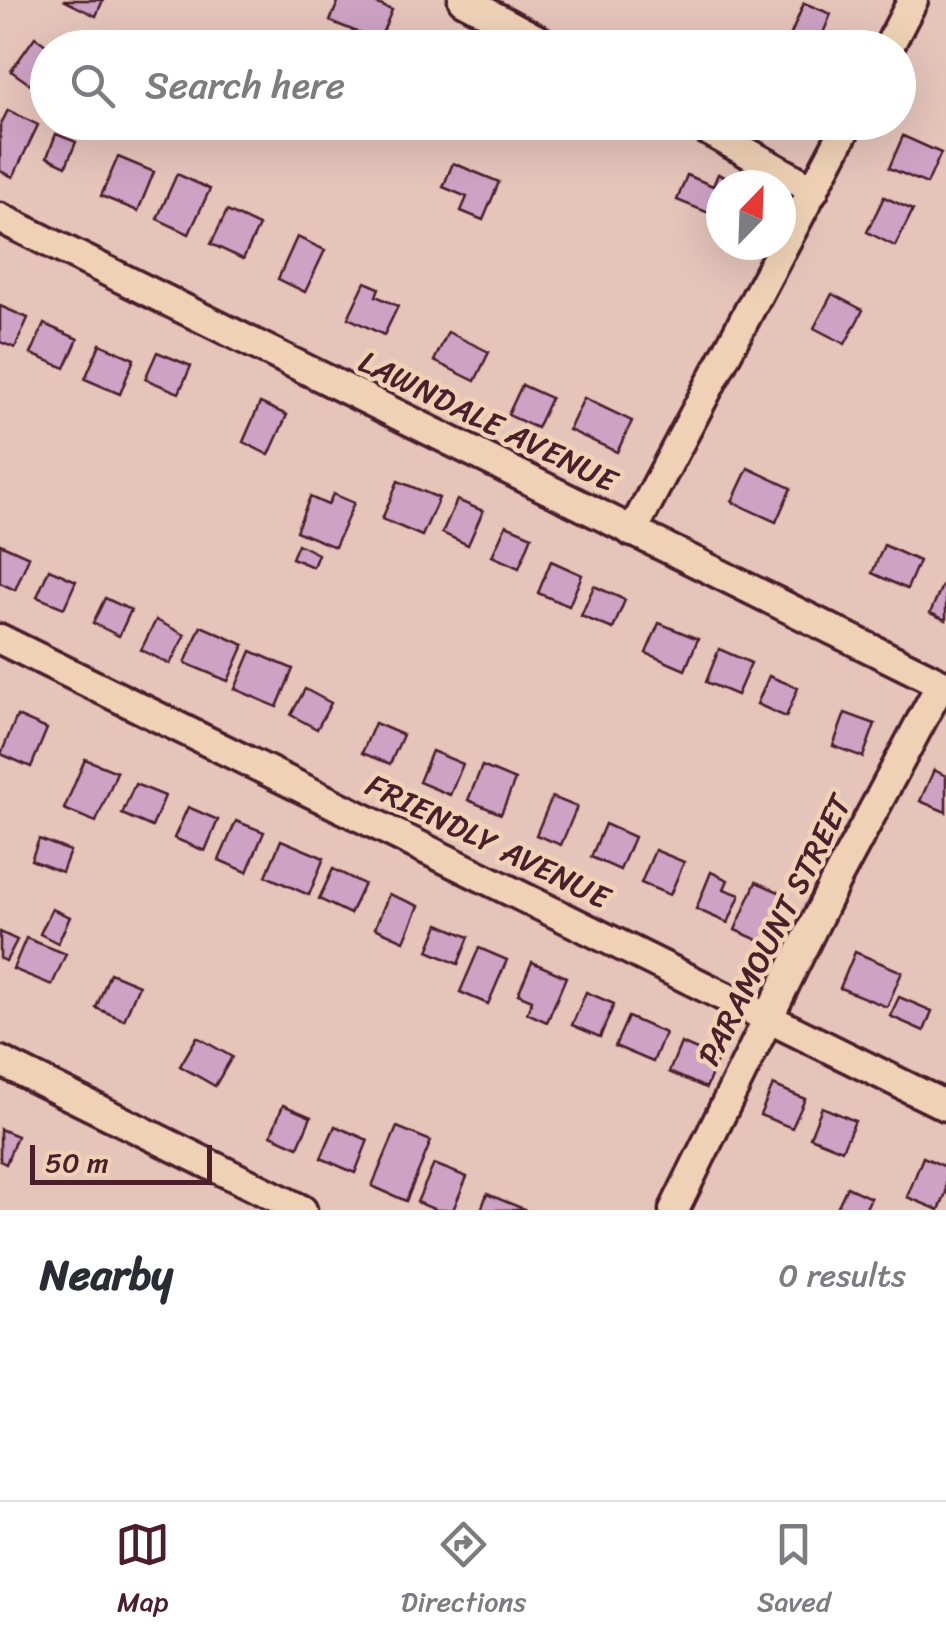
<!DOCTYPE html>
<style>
body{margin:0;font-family:Sriracha,sans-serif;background:#f2f2f3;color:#2b2b33}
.compass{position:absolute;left:706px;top:170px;width:90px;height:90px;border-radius:50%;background:#fff;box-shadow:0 10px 40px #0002;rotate:23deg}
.scale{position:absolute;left:30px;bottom:25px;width:182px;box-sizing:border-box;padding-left:10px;border:5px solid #4a1f2b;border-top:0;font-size:28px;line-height:35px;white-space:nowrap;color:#4a1f2b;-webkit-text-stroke:8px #efd2b6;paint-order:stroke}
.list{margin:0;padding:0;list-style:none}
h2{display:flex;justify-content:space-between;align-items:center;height:130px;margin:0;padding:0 40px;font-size:42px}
h2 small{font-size:32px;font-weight:400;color:#7c7c81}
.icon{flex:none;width:55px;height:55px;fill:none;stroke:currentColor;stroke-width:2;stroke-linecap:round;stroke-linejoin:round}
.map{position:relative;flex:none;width:946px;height:1210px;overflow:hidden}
.search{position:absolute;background:#fff;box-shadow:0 10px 40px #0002;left:30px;right:30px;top:30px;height:110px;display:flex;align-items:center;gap:25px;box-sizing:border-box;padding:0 35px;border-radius:55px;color:#7c7c81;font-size:38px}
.sheet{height:290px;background:#fff}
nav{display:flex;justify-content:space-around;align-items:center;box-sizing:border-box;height:140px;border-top:2px solid #e1e1e2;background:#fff;font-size:28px;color:#7c7c81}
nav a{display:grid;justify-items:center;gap:5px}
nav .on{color:#4a1f2b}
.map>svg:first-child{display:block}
</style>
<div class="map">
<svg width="946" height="1210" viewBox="0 0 946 1210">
<rect width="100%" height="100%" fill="#e5c4ba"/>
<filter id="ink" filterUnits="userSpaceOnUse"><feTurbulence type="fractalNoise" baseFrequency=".01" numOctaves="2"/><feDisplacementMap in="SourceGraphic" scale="20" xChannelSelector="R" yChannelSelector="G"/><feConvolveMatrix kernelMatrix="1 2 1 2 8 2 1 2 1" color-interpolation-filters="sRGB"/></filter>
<g filter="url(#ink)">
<g fill="#cda2c5" stroke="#4a1f2b" stroke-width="2.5">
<polygon points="63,0 103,0 96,16"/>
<polygon points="339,0 368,0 392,10 379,41 330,21"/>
<polygon points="804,3 831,14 817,48 789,39"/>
<polygon points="35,37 50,48 48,97 11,71"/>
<polygon points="8,110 38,125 13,177 0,171 0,126"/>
<polygon points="56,134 76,142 66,166 47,157"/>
<polygon points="903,136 941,153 927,184 889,168"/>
<polygon points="118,157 154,172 138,211 101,196"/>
<polygon points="453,163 499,182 483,220 461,211 467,197 443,187"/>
<polygon points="177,174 210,189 189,234 157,219"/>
<polygon points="718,174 745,185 721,185 721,218 677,200 687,175 713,186"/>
<polygon points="884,197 913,210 895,246 867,232"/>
<polygon points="227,211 259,226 243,259 211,244"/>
<polygon points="297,237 325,250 305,292 278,279"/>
<polygon points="365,282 379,288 376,296 398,306 384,335 348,318"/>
<polygon points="832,294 863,310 845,344 814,328"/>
<polygon points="0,306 28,318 15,348 0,342"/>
<polygon points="44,324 78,339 65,368 31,354"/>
<polygon points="448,332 489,352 475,381 434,361"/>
<polygon points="100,344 134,359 120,394 85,379"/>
<polygon points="157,352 191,366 179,393 145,379"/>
<polygon points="522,385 551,398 537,428 508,415"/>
<polygon points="584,398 632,421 617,452 569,430"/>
<polygon points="260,403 287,415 269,455 243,442"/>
<polygon points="748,468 791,488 776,522 732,502"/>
<polygon points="398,481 439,498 422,536 382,519"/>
<polygon points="333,494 354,503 335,547 296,531 310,497 328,505"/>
<polygon points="457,500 483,511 468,545 442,533"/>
<polygon points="506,525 532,536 519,568 492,556"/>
<polygon points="0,544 29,557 15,590 0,583"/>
<polygon points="298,544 318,554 313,567 292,558"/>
<polygon points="884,545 919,561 907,589 872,573"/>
<polygon points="551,561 582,575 569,606 538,593"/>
<polygon points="49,569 76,581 64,608 37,597"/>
<polygon points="594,586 625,600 613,629 581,616"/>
<polygon points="942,586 946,588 946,620 930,613"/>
<polygon points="105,598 131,610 119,636 93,623"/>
<polygon points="156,620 185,635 170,664 141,650"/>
<polygon points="659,623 698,639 685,670 646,653"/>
<polygon points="201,626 244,645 228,681 185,663"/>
<polygon points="719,649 751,663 737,695 706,682"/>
<polygon points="251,651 293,669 277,707 235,689"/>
<polygon points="769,676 798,688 786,717 757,704"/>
<polygon points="305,689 331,703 317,729 291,715"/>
<polygon points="845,713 875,724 863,757 833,746"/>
<polygon points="17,716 47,729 31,767 1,754"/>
<polygon points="375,723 403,735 390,764 362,753"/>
<polygon points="432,751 463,764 450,795 419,782"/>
<polygon points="85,759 117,772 96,822 64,809"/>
<polygon points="482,766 515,780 501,814 468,800"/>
<polygon points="934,770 946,776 946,812 920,801"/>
<polygon points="135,784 165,796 152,827 122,814"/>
<polygon points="552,797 577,807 561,845 536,835"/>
<polygon points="188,807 218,820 205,851 174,838"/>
<polygon points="236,821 264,832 247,872 219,860"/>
<polygon points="605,824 634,837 620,870 591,857"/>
<polygon points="39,839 70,851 62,872 31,860"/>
<polygon points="281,840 324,858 309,895 266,876"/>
<polygon points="655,850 684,862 670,895 641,883"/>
<polygon points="333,869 364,884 350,914 319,899"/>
<polygon points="711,872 728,880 724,889 740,895 728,923 696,909"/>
<polygon points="756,882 786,895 765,943 735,930"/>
<polygon points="389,894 419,906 404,941 375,928"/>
<polygon points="52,909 70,917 58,943 40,934"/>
<polygon points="439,924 469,937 458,964 428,951"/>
<polygon points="0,932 17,940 6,961 0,958"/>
<polygon points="26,938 66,954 52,985 13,969"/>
<polygon points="479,948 507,960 488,1004 460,992"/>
<polygon points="855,952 902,972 887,1007 840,988"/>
<polygon points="532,962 566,977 547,1022 527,1013 532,1000 518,994"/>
<polygon points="110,973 139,985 124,1020 96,1008"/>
<polygon points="586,992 614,1004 600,1037 572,1025"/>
<polygon points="899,997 932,1011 924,1031 890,1016"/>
<polygon points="628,1017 665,1033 653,1062 615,1046"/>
<polygon points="197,1037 232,1057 215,1086 180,1066"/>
<polygon points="681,1043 718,1059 706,1088 669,1072"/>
<polygon points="773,1085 805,1099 792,1128 760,1115"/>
<polygon points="283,1105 311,1117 298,1147 271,1135"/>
<polygon points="822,1107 855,1121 842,1150 810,1137"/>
<polygon points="335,1126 368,1140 355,1173 321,1158"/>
<polygon points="397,1127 431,1141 406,1201 372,1186"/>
<polygon points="0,1129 17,1136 6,1164 0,1161"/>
<polygon points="923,1157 946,1167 946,1193 939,1210 907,1197"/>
<polygon points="434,1164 467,1177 453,1210 436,1210 417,1202"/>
<polygon points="847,1187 871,1198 865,1210 836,1210"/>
<polygon points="487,1194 524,1209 523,1210 481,1210"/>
</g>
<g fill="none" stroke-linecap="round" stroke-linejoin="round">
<defs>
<g id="minor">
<polyline points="463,0 553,48"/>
<polyline points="888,48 913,0"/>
<polyline points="693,122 814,190"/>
<polyline points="0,218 946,686"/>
<polyline points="632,532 849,122"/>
<polyline points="0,639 946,1106"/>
<polyline points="0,1061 302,1210"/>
<polyline points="674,1210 835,882 941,684"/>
</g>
</defs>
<use href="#minor" stroke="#4a1f2b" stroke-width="35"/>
<use href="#minor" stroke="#efd2b6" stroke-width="28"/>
</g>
</g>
<g text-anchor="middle" stroke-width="9" stroke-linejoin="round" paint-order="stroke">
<g font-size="32" fill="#4a1f2b" stroke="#efd2b6">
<text transform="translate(488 421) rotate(26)" y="11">LAWNDALE AVENUE</text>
<text transform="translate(488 841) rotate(26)" y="11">FRIENDLY AVENUE</text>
<text transform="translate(774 930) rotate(-63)" y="11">PARAMOUNT STREET</text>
</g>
</g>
</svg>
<svg class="compass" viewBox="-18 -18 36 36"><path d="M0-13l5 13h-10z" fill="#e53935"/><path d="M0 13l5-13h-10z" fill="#7c7c81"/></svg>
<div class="scale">50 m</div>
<div class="search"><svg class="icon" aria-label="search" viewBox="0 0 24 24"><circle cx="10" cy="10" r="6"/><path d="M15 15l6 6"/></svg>Search here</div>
</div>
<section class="sheet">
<h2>Nearby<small>0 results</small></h2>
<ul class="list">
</ul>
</section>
<nav>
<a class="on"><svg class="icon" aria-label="map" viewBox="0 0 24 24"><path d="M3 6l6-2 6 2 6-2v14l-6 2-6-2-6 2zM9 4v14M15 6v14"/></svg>Map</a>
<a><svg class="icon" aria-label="directions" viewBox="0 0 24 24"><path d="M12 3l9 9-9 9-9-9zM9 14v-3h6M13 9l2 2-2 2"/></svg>Directions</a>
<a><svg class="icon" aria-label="saved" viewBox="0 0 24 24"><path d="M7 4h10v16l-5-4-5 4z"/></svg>Saved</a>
</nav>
